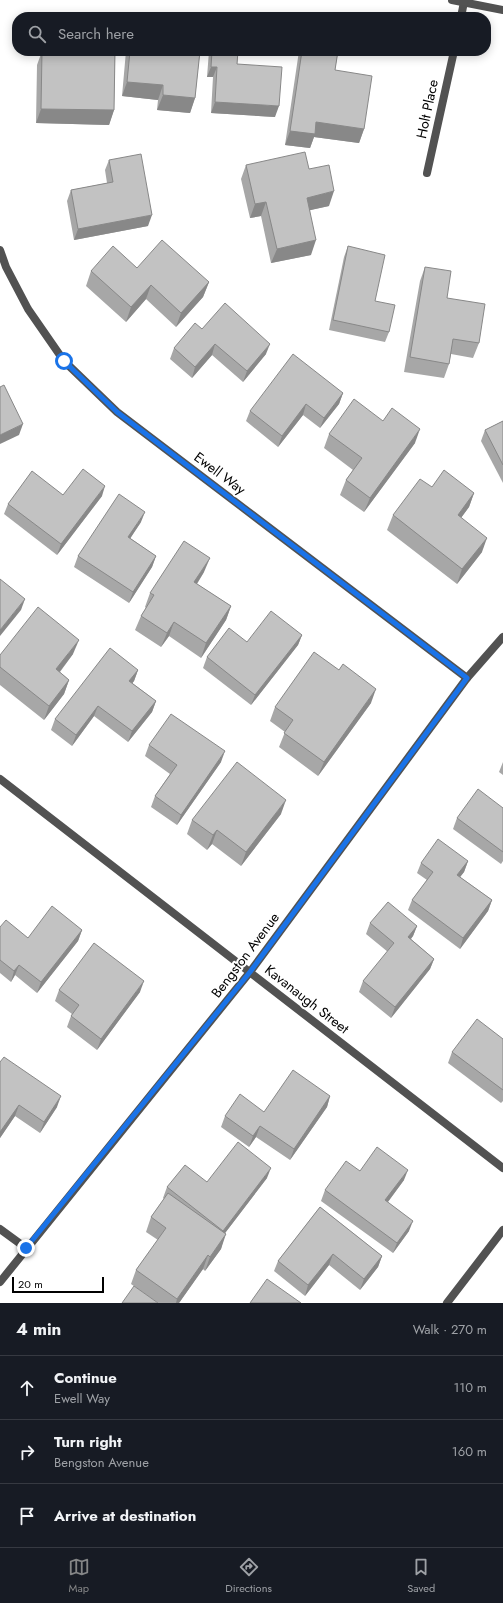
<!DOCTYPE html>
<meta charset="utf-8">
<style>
body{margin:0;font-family:Jost,sans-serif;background:#242831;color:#f1f3f6}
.scale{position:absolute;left:12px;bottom:10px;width:92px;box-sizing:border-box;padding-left:4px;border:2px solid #000;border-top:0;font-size:11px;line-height:14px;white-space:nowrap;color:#000;-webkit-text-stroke:3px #fff;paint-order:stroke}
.stop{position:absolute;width:12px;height:12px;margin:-9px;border:3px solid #1a73e8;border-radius:50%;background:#fff}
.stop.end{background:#1a73e8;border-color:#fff;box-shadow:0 1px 4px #0008}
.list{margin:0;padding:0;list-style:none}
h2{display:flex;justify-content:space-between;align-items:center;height:52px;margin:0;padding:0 16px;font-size:17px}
h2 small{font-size:13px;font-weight:400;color:#9ea1a6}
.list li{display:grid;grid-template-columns:26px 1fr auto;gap:12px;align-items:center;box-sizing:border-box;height:64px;padding:0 16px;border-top:1px solid #363941}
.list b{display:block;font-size:15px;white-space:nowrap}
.list p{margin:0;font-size:13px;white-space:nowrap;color:#9ea1a6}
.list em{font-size:13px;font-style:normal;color:#9ea1a6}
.icon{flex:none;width:22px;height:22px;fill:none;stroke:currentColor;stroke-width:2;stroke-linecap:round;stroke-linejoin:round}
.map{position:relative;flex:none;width:503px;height:1303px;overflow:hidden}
.search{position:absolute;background:#171b24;box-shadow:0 2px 10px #0003;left:12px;right:12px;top:12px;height:44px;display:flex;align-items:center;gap:10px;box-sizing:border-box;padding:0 14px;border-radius:16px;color:#9ea1a6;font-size:15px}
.sheet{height:244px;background:#171b24}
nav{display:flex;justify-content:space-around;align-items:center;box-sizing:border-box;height:56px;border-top:1px solid #363941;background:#171b24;font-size:11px;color:#9ea1a6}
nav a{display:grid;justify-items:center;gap:2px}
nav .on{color:#858687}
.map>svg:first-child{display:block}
</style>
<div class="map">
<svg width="503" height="1303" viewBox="0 0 503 1303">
<rect width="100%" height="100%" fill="#fff"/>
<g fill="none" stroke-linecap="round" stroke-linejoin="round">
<g stroke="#525252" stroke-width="8">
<polyline points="452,0 503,10"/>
<polyline points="461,17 464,2"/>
<polyline points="427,173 454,51"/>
<polyline points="0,250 6,267 28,309 64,361 117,412 467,678"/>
<polyline points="0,779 503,1168"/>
<polyline points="0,1229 26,1248"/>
<polyline points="0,1282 250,972 467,678 503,637"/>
<polyline points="447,1303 503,1230"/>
</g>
</g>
<g fill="#a7a7a7">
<polygon points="42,51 69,52 69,51 115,51 114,110 109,125 36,123 37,65"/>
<polygon points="126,51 200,51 195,98 190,113 157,110 158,100 122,96"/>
<polygon points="209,51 238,51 237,64 275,117 211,113 213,77 207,77"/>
<polygon points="299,51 338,51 335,70 364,129 359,143 314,137 310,148 285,145"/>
<polygon points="109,160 148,226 74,240 67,201 71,190 107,183 105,170"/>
<polygon points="246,165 309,169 329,206 310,210 311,255 271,263 261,216 250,218 241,179"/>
<polygon points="348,246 375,301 389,332 385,342 329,330 344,257"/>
<polygon points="425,267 479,343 473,358 451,354 449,364 444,378 404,372 420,281"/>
<polygon points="137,268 209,282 203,297 176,327 146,299 126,322 86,286 91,271"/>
<polygon points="202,329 266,354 243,382 212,355 192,378 170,359 174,348"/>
<polygon points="343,393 339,404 320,428 303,415 278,447 246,421 250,411"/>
<polygon points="383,421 415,443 364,512 340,495 346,480 353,470 324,448 329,434"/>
<polygon points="503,421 503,483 481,441 485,430"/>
<polygon points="432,487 474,493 469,507 461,518 482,552 457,584 387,530 393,515"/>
<polygon points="102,496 57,555 4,514 8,504"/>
<polygon points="141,522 130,538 156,556 152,567 129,603 74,567 78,556"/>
<polygon points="204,572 197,584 231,606 226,620 201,658 169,636 161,647 135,630 141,616 146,608 145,607 150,593"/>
<polygon points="302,635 298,645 251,705 203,668 207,657 247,642"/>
<polygon points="73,654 60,672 69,680 64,694 44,720 0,685 0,655"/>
<polygon points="138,670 134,681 132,683 156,701 152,712 128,742 94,716 72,746 51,730 55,719"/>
<polygon points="371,703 318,776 279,747 285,732 270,721 275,707"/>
<polygon points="149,745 221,762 177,825 151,807 155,796 170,774 145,756"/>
<polygon points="503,762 503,775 499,772"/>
<polygon points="503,808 503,861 501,864 453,829 457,818"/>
<polygon points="281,814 241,866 212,844 207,850 187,834 192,820"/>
<polygon points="468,861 464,872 460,877 492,900 488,911 460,949 408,910 412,900 427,880 417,873 421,863"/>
<polygon points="370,923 417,926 413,936 411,939 434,959 430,969 391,1018 359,992 363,981 388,952 366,934"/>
<polygon points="0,927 28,938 82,930 78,941 37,993 15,975 11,982 0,973"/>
<polygon points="59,990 140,992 97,1050 67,1027 71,1016 72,1014 55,1001"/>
<polygon points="503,1039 503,1101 501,1103 448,1063 452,1052"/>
<polygon points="0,1062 57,1107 40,1133 15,1116 0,1138"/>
<polygon points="330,1096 327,1107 290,1160 256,1137 249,1147 221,1127 225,1116 264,1112"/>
<polygon points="360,1171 404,1180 388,1202 409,1231 393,1253 321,1201 325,1190"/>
<polygon points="267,1178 225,1233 221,1249 205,1271 203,1269 179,1303 158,1303 131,1284 136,1270 158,1240 146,1232 151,1217 164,1199 163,1198 167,1187 207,1182"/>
<polygon points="320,1207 382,1256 378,1267 360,1290 329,1265 305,1296 274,1271 278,1261"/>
</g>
<g fill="#888">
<polygon points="211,67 217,67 213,77 207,77"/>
<polygon points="127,82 163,85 158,100 122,96"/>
<polygon points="163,95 195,98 190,113 157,110"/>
<polygon points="215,102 279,106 275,117 211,113"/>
<polygon points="41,109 114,110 109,125 36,123"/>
<polygon points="316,122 364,129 359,143 314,137 310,148 285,145 290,131"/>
<polygon points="334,191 329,206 302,212 307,198"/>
<polygon points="266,202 261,216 250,218 255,204"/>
<polygon points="152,215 148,226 74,240 78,229"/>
<polygon points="316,240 311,255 271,263 277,249"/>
<polygon points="209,282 203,297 176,327 181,313"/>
<polygon points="151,285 146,299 126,322 131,307"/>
<polygon points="215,344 212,355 192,378 195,367"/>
<polygon points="270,344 266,354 243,382 247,371"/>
<polygon points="343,393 339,404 320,428 324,418"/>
<polygon points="306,404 303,415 278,447 282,436"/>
<polygon points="23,424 19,435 0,444 0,435"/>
<polygon points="420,429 415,443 364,512 370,498"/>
<polygon points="105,486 102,496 57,555 61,544"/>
<polygon points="474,493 469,507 452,530 458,515"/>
<polygon points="145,512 141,522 124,548 128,537"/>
<polygon points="487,538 482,552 457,584 462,569"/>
<polygon points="156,556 152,567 129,603 133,592"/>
<polygon points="210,558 204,572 189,596 194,582"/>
<polygon points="25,599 21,610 0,636 0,630"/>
<polygon points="231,606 226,620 201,658 206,643"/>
<polygon points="174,622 169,636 161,647 167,633"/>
<polygon points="302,635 298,645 251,705 255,695"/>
<polygon points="79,640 73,654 51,683 56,669"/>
<polygon points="138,670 134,681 126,692 129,681"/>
<polygon points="69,680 64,694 44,720 49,706"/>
<polygon points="376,689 371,703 318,776 324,762"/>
<polygon points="156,701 152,712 128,742 132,731"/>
<polygon points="98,706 94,716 72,746 76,735"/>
<polygon points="225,751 221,762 177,825 181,815"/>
<polygon points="286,800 281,814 241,866 246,852"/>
<polygon points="217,830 212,844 207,850 213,835"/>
<polygon points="468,861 464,872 453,886 457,875"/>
<polygon points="492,900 488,911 460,949 463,938"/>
<polygon points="417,926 413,936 404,947 408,937"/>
<polygon points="82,930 78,941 37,993 41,982"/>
<polygon points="434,959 430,969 391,1018 395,1007"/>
<polygon points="19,965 15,975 11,982 14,971"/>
<polygon points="144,981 140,992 97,1050 101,1039"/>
<polygon points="61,1096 57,1107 40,1133 44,1122"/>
<polygon points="330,1096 327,1107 290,1160 294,1149"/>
<polygon points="19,1105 15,1116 0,1138 0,1132"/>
<polygon points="260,1126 256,1137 249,1147 253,1136"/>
<polygon points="271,1168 267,1178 219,1241 223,1231"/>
<polygon points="408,1170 404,1180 381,1211 385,1200"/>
<polygon points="413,1221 409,1231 393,1253 397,1243"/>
<polygon points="226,1234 221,1249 205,1271 210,1257"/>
<polygon points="333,1254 329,1265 305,1296 308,1285"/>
<polygon points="208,1255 203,1269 179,1303 176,1303 177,1299"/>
<polygon points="382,1256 378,1267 360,1290 364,1279"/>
</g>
<g fill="#c2c2c2" stroke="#888">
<polygon points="42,51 74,52 74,51 115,51 114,110 41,109"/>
<polygon points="130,51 200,51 195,98 163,95 163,85 127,82"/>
<polygon points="212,51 238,51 237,64 282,67 279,106 215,102 217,67 211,67"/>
<polygon points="302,51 338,51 335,70 372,76 364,129 316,122 315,134 290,131"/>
<polygon points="305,152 309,169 329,165 334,191 307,198 316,240 277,249 266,202 255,204 246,165"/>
<polygon points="141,154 152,215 78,229 71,190 113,182 109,160"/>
<polygon points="162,240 209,282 181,313 151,285 131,307 91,271 113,246 137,268"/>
<polygon points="348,246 385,255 375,301 395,305 389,332 333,320"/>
<polygon points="425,267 451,271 447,298 485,304 479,343 453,339 449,364 410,357"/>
<polygon points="225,303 270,344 247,371 215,344 195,367 174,348 195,323 202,329"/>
<polygon points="293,354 343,393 324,418 306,404 282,436 250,411"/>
<polygon points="4,385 23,424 0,435 0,387"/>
<polygon points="354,399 383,421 392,408 420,429 370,498 346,480 362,458 329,434"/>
<polygon points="503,421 503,465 485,430"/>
<polygon points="83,469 105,486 61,544 8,504 32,471 63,495"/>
<polygon points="444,470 474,493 458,515 487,538 462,569 393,515 420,479 432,487"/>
<polygon points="119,494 145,512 128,537 156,556 133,592 78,556"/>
<polygon points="184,541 210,558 194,582 231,606 206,643 174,622 167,633 141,616 154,595 150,593"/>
<polygon points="0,579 25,599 0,630"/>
<polygon points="38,607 79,640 56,669 69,680 49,706 0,667 0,655"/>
<polygon points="271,611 302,635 255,695 207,657 229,628 247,642"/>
<polygon points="110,648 138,670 129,681 156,701 132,731 98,706 76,735 55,719"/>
<polygon points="314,652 339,670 343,664 376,689 324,762 284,733 293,720 275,707"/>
<polygon points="171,714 225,751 181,815 155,796 177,765 149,745"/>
<polygon points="237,762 286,800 246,852 217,830 213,835 192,820"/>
<polygon points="478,789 503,808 503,852 457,818"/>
<polygon points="438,839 468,861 457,875 492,900 463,938 412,900 433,872 421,863"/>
<polygon points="388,902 417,926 408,937 434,959 395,1007 363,981 394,943 370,923"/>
<polygon points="52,906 82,930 41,982 19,965 14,971 0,960 0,927 6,920 28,938"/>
<polygon points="94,943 144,981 101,1039 71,1016 79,1005 59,990"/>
<polygon points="477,1019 503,1039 503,1090 452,1052"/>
<polygon points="4,1057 61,1096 44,1122 19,1105 0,1132 0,1062"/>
<polygon points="293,1070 330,1096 294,1149 260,1126 253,1136 225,1116 240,1094 264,1112"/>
<polygon points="238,1142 271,1168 223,1231 167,1187 185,1165 207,1182"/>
<polygon points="377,1147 408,1170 385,1200 413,1221 397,1243 325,1190 346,1161 360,1171"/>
<polygon points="168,1193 226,1234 210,1257 208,1255 177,1299 136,1270 166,1228 151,1217"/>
<polygon points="320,1207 382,1256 364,1279 333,1254 308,1285 278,1261"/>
<polygon points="267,1279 301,1303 250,1303"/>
<polygon points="134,1286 158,1303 122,1303"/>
</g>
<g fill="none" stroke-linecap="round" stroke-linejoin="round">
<polyline stroke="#1a73e8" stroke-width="5" points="26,1248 250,972 467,678 117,412 64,361"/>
</g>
<g text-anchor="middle" stroke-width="4" stroke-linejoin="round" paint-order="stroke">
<g font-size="14" fill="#000" stroke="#fff">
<text transform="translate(427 109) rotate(-78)" y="5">Holt Place</text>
<text transform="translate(220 473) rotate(37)" y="5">Ewell Way</text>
<text transform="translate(245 955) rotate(-53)" y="5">Bengston Avenue</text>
<text transform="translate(307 999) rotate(38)" y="5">Kavanaugh Street</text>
</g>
</g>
</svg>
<div class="scale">20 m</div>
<div class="stop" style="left:64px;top:361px"></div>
<div class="stop end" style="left:26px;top:1248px"></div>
<div class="search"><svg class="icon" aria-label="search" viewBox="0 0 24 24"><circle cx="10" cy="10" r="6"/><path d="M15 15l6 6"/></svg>Search here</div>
</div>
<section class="sheet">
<h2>4 min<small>Walk · 270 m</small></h2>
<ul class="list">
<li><svg class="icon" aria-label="ahead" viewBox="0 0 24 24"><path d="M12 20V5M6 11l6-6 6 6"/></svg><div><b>Continue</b><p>Ewell Way</p></div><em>110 m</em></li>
<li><svg class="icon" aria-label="right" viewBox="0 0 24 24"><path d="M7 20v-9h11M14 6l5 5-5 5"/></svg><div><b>Turn right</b><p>Bengston Avenue</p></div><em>160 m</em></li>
<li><svg class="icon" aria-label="arrive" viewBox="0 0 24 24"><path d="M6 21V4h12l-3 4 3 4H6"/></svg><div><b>Arrive at destination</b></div></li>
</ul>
</section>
<nav>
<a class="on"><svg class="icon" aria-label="map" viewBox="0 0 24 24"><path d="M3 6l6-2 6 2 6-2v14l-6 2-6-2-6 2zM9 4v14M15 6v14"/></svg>Map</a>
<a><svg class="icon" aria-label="directions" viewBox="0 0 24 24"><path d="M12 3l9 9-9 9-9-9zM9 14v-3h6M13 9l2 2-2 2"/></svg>Directions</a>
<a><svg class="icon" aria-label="saved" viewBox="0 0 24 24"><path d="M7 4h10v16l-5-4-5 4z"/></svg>Saved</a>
</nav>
